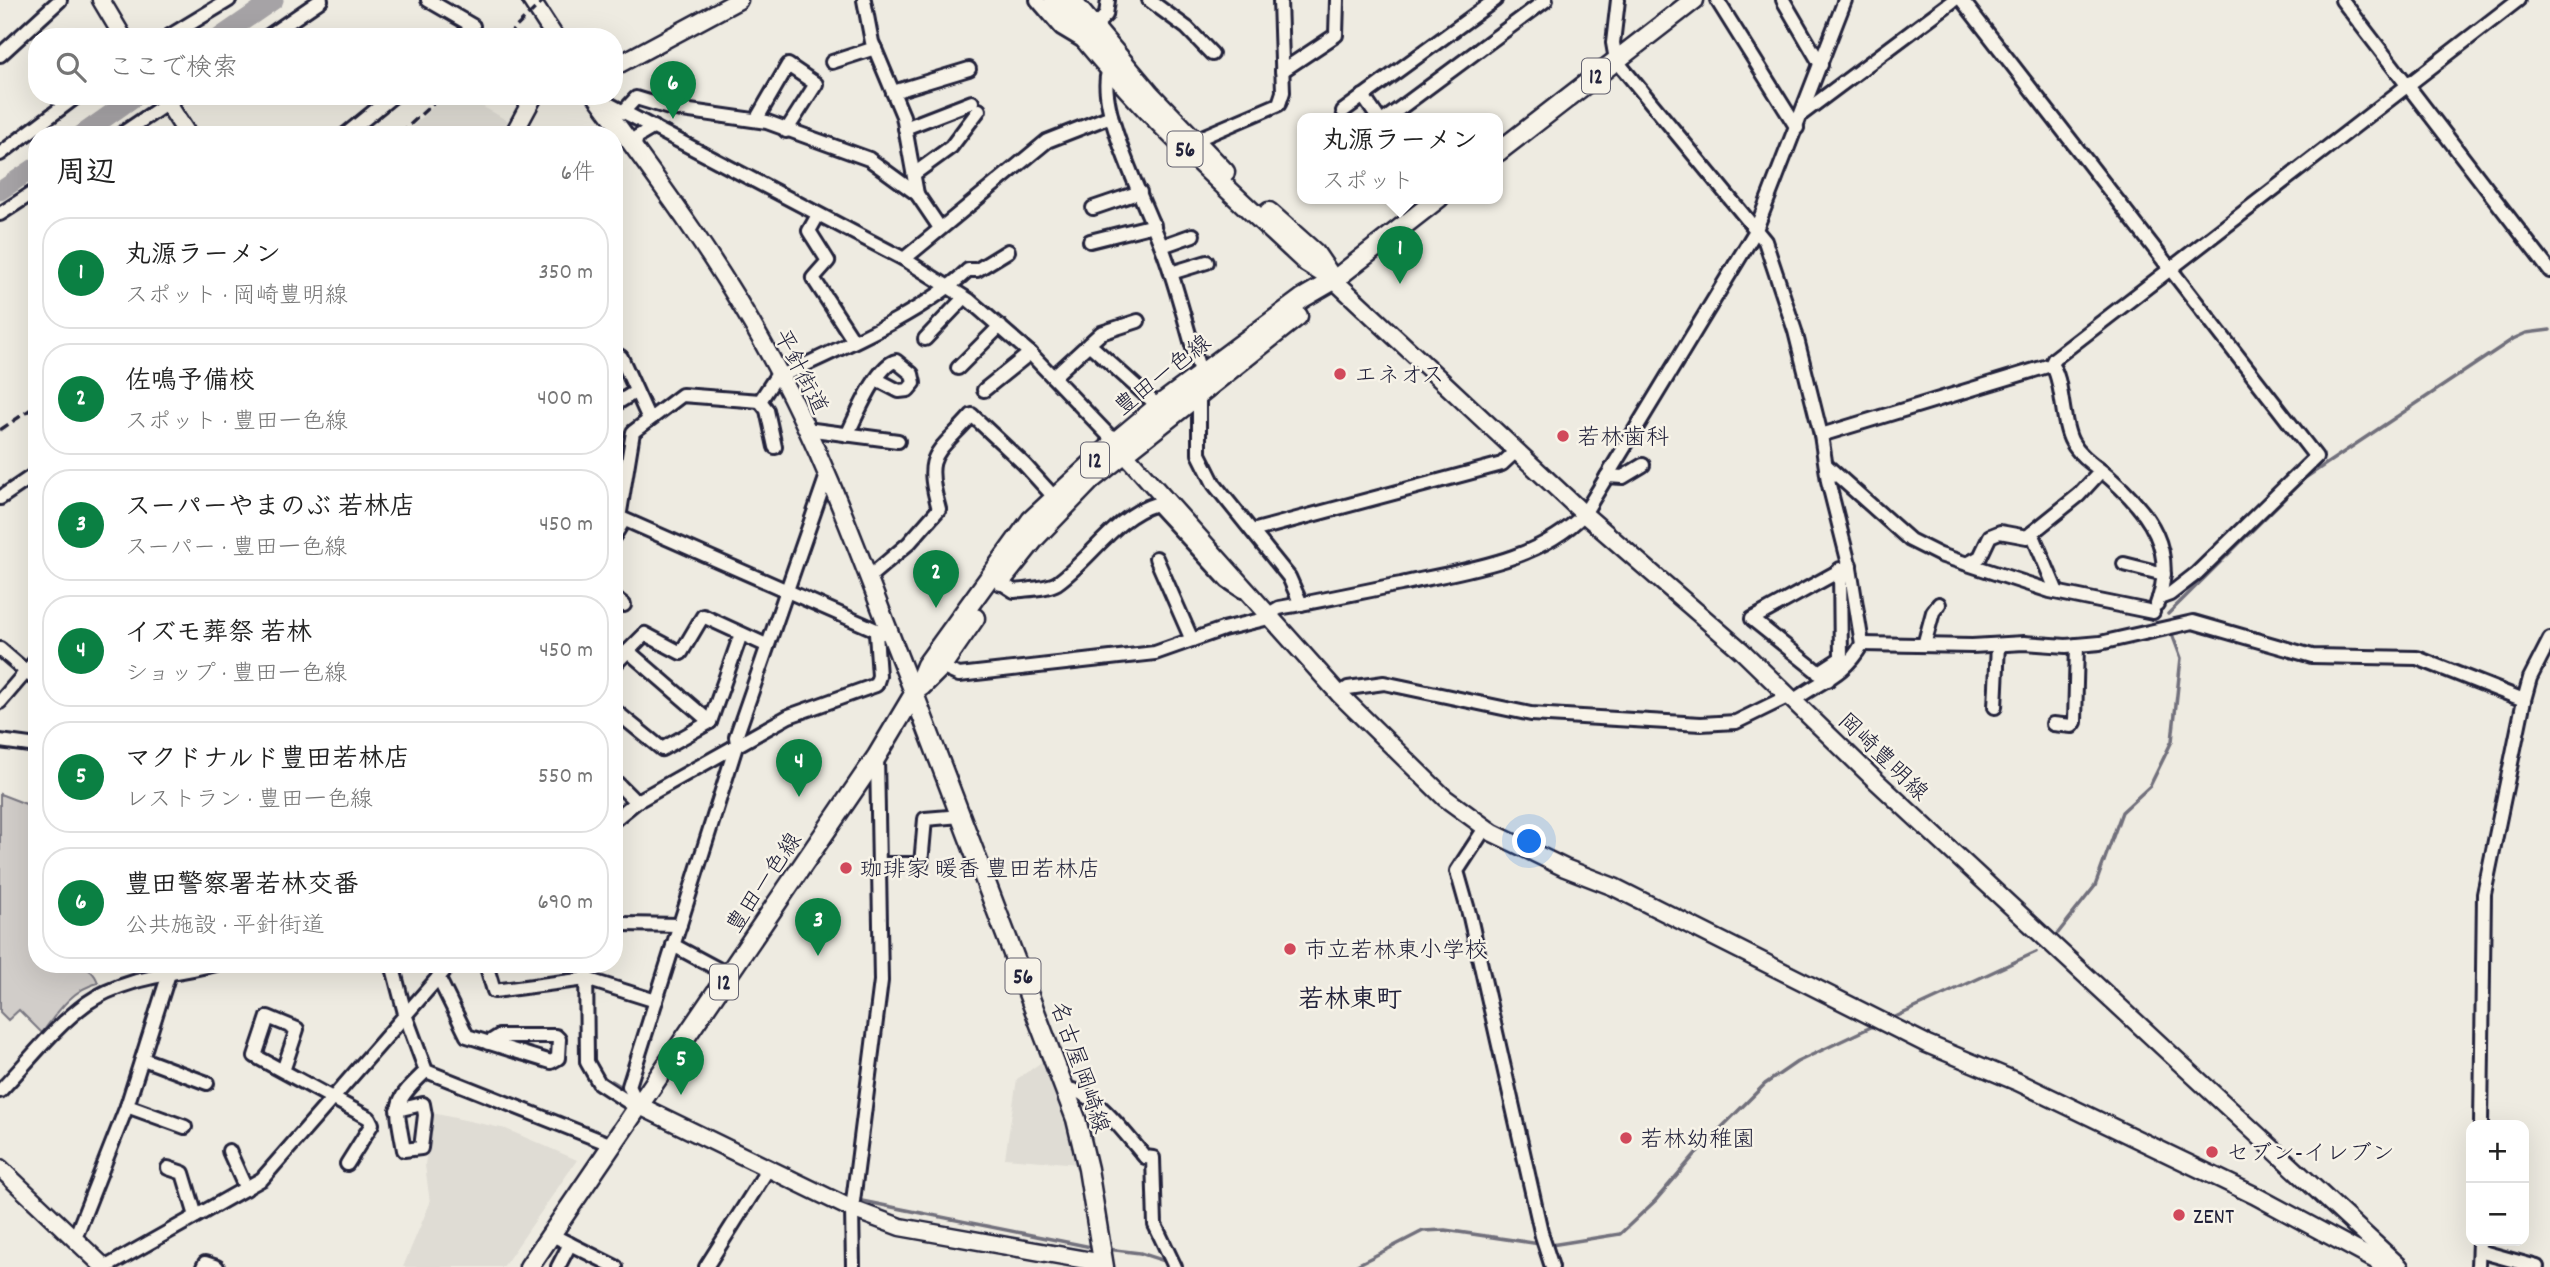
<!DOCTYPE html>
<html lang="ja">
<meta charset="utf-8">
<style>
body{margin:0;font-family:Dekko,"Klee One",sans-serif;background:#f2f2f2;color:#222}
.controls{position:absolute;right:21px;bottom:21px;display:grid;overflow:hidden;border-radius:14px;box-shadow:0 7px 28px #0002}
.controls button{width:63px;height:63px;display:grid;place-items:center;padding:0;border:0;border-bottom:2px solid #e0e0e0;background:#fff;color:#222;font:35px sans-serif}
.you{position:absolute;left:1530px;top:842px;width:24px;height:24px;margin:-18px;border:5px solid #fff;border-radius:50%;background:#1a73e8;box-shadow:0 0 0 10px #1a73e833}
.badge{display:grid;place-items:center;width:46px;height:46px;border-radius:50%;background:#0b8043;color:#fff;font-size:23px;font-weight:700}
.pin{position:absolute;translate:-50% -58px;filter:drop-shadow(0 2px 4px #0008)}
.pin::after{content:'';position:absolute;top:37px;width:24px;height:21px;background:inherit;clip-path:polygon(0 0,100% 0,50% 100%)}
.popup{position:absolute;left:1297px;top:113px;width:206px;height:91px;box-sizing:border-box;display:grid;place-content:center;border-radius:14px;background:#fff;filter:drop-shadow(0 2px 5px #0005);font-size:23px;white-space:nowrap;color:#767676}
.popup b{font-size:26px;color:#222}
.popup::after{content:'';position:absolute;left:50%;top:100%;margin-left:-14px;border:14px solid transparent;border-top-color:#fff}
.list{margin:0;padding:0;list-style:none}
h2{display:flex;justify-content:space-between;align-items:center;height:91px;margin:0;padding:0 28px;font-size:30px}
h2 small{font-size:23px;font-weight:400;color:#767676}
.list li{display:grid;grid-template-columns:46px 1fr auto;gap:21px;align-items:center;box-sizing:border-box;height:112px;margin:0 14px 14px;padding:0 14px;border:2px solid #e0e0e0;border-radius:28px}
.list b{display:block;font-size:26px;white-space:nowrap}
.list p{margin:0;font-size:23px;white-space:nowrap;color:#767676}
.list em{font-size:23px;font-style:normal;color:#767676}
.icon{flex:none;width:38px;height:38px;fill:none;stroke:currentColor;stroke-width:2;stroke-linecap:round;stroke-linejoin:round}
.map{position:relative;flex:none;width:2550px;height:1267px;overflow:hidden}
.search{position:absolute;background:#fff;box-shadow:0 7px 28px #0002;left:28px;top:28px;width:595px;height:77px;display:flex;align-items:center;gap:18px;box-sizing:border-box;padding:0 24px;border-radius:28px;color:#767676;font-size:26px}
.panel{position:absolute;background:#fff;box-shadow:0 7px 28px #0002;left:28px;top:126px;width:595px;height:847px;border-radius:28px}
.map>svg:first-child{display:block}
</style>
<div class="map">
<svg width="2550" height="1267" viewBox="0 0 2550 1267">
<rect width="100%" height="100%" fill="#eeebe1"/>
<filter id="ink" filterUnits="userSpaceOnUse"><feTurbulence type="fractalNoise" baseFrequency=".0143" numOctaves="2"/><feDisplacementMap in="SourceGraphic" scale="14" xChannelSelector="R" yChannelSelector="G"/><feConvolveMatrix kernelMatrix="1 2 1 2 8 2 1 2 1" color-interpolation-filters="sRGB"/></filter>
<g filter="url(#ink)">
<g fill="#dfdcd4">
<polygon points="444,96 479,96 475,102 508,121 500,135 404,135"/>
<polygon points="1046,1059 1065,1113 1079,1164 1005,1158 1017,1079"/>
<polygon points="432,1113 506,1129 577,1160 503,1267 403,1267 430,1203 425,1165"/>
</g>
<path fill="#d1cdc9" stroke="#7a7882" stroke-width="2" d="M0,794l26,10 11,-9v169c22,0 54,-6 61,19 -26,6 -41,30 -56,50l-23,-23 -11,10 -8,-8z"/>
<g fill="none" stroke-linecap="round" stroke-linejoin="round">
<g stroke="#716f7b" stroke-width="3.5">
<polyline points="2168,614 2305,478 2513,339 2526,333 2550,330"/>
<polyline points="2058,933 2095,886 2122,812 2150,786 2172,741 2181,658 2172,634"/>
<polyline points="1891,1019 2036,952"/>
<polyline points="612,1081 625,1089"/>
<polyline points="857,1200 1096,1248"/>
<polyline points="1551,1245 1620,1234 1655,1201 1697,1152 1765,1084 1797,1062 1871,1027"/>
<polyline points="1107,1249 1140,1253 1168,1262"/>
<polyline points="1353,1267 1423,1231 1445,1230 1540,1244"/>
</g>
<g stroke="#a6a3a6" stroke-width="19">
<polyline points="220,37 274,0"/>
<polyline points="81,135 136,96"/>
<polyline points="0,191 37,166"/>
</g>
<defs>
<g id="street">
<polyline points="428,0 473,26 461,37"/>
<polyline points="864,0 872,42 903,116 917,194"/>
<polyline points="1037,0 1061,28 1081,40"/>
<polyline points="1149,0 1187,28 1212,54"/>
<path d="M1618,0l-5,43 3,17 149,181 30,90 26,104 7,46 22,87 12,76c-19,33 -41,36 -69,57"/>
<polyline points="1717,0 1797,128"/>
<polyline points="1783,0 1821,65"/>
<polyline points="1962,0 2316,457 2197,573 2170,594 2159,598"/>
<polyline points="2342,0 2550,271"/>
<polyline points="1097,24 1106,15 1108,0"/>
<polyline points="168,37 229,0"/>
<polyline points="267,37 321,0"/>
<polyline points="0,55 60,0"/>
<polyline points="832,62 875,48"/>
<polyline points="1282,71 1336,35 1337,0"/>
<path d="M1108,72c-12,39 45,146 59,189 13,37 22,76 34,114"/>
<polyline points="893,92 969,69"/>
<polyline points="1363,96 1378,118"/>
<polyline points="601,100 904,259 969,300 1030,353 1115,442"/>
<polyline points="1343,111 1495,0"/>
<polyline points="623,112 636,98 669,108 767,122 869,159 917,194 940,228"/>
<polyline points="1803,113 1954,0"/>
<polyline points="1387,118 1546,0"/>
<polyline points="756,120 788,65 816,84 786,131"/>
<polyline points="905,128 972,102"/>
<polyline points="120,135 178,96"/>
<polyline points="345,135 393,96"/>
<polyline points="1195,140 1279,104 1283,92 1280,0"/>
<polyline points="634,148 637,137 654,127"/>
<polyline points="0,154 77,96"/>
<polyline points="914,174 951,147 979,110"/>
<polyline points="1093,208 1140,192"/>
<polyline points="0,214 37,190"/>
<polyline points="818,215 809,231 828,261 813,278 854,341"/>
<polyline points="1090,241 1154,225"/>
<polyline points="1162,246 1193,235"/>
<polyline points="904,259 1047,141 1111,116"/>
<polyline points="1171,273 1207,262"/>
<polyline points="925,339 964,298"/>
<polyline points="1089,344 1158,406"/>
<polyline points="614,353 621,357 649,419"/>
<path d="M2051,365c12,10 10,58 21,77 9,16 24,24 38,36 40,35 67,73 47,126"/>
<polyline points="958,368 1000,326"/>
<path d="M781,376c59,-28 141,-62 187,-106h9l31,-19"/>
<polyline points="1053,377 1101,333 1138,321"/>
<polyline points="984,390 1030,353"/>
<polyline points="1199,393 1199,454 1214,484 1289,577 1301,604"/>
<polyline points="760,401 767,410 775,447"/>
<polyline points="614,405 635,392"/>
<polyline points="806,429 898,441"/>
<path d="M847,435c9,-18 30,-70 49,-74l16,13 2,9 -6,7 -9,1 -23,-12"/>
<polyline points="1821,435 2051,365 2054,359 2518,0"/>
<polyline points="1827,466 1910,540 1940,555 2050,591 2153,612"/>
<polyline points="1607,476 1623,477 1643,465"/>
<polyline points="0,498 37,473"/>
<polyline points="614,515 883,633"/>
<polyline points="619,518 633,432 682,395 760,401 779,372"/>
<polyline points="1252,531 1502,464 1517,450"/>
<polyline points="2032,533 2057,592"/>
<polyline points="614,536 624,520"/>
<polyline points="1156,558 1192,640"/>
<polyline points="1967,564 1980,557 1990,536 2000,532 2027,537 2079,495 2101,471"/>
<polyline points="2124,564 2164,574"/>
<path d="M868,578l41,-35 30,-34c-16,-57 -3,-53 33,-94l52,49 30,33"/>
<path d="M1000,582l14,9c13,-2 33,-2 43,-8 34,-24 58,-67 99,-79l71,77 15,10"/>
<polyline points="614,597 624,605"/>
<path d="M1267,615l12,-7c41,-7 81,-16 122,-24 63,-14 136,-22 183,-70l171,-282 90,-232"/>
<polyline points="1862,644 1972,646 2024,643 2066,646 2100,643 2193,622 2312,656 2417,658 2524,700"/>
<polyline points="1924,645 1933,612 1939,604"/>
<polyline points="0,649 37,681"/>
<polyline points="628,651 710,722"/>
<polyline points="614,665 645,634 681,653 703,616 766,645"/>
<polyline points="941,667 959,675 1155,653 1223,629 1269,618"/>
<polyline points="1818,673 1841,658 1840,569"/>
<polyline points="1828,680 1752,619 1850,565"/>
<polyline points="1339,694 1348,688 1384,683 1531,714 1701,724 1736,722 1789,696"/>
<polyline points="0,702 37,659"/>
<polyline points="1995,707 1998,645"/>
<polyline points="614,710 662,749 710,722 741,634"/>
<polyline points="2053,724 2072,726 2075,722 2077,645"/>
<polyline points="0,741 37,746"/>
<polyline points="614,780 636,802"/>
<polyline points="614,820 636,802 789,716 876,685 879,676 876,633"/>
<polyline points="1485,828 1457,871 1470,917 1542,1236 1552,1267"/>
<polyline points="879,864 921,864 925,819 961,816"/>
<polyline points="622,924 680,925"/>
<polyline points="673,945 729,975"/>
<polyline points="392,964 406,1017 426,1071 612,1145"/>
<polyline points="486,964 494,991 586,979 656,1001"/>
<polyline points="586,964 587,1062 599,1083 636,1107"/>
<polyline points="438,977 467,1036 551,1062 558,1058 559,1039 556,1036 499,1036 488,1043"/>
<polyline points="143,1059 207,1083"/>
<polyline points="283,1071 297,1029 268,1017 255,1056 369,1118 372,1124 347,1164"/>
<path d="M1066,1089c27,0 62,48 79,68l8,1 2,67 20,42"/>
<path d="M0,1091c28,-29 54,-64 87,-88 35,-25 88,-29 129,-39"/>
<polyline points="638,1105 629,1086 737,743 736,737 827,475"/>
<polyline points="127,1106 185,1127"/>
<path d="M397,1110l26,-6 2,11 -4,33 -17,2c-8,-46 -13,-46 22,-79"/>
<polyline points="2481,1125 2484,894 2524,700 2530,678 2550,639"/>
<polyline points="229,1151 246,1189"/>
<polyline points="168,1168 183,1173 196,1216"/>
<polyline points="552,1235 616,1267"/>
<polyline points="75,1238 127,1106 172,964"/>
<polyline points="2479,1251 2537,1267"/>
<polyline points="106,1267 262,1179 450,964"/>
<polyline points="203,1267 205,1263 217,1267"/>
<polyline points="558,1267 570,1244"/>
<polyline points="706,1267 768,1169"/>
<polyline points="853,1267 852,1209 881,981 877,756"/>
<polyline points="2478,1267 2479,1241"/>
</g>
<g id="secondary">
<polyline points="101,0 123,37"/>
<polyline points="531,0 555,37"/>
<polyline points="614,67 739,0"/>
<polyline points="163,96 188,135"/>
<path d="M596,96c66,89 131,177 182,275 55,103 92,215 136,323"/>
<polyline points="513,135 534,96"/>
<polyline points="1334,280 1584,514 1742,651 1874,779 2400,1267"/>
<polyline points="1116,444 1339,694 1445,798 1493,833 1565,868 1614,887 1927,1044 2018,1082 2254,1195 2388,1267"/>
<polyline points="638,1105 852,1209 900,1227 1103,1263"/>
<polyline points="0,1168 104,1267"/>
</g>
<g id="primary">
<path d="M1054,0c74,101 162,178 253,263l27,17"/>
<polyline points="1071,0 1150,94 1225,172"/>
<polyline points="1498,152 1694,0"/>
<polyline points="1269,212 1315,253 1328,272"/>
<polyline points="1001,581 1036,537 1091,480 1298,316"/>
<polyline points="921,687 941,667 975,618"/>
<polyline points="914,694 1076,1119 1088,1169 1104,1267"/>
<polyline points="529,1267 877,756 914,694 926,665 1031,520 1115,442 1158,406 1303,298 1334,280 1439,198"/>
</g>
</defs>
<use href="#street" stroke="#22223b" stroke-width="18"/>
<use href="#secondary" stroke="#22223b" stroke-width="21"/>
<use href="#primary" stroke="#22223b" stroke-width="23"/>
<use href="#street" stroke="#f7f3e8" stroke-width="12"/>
<use href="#secondary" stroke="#f7f3e8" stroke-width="16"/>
<use href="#primary" stroke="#f7f3e8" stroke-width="18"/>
<g stroke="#22223b" stroke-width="3.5" stroke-dasharray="10 5" stroke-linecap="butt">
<polyline points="506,37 544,0"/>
<polyline points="399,135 441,96"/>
<polyline points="0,430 37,405"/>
</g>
</g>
</g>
<g fill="#d1495b" stroke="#f7f3e8" stroke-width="2.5">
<circle cx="1340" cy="374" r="7"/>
<circle cx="1563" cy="436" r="7"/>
<circle cx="846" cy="868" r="7"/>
<circle cx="1290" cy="949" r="7"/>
<circle cx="1626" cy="1138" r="7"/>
<circle cx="2212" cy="1152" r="7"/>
<circle cx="2179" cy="1215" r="7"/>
</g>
<g text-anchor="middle" stroke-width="5" stroke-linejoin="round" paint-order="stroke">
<g fill="#f7f3e8" stroke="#62616f" stroke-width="2">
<rect x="1582" y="58.5" width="28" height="35" rx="5"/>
<rect x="1167.5" y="131.5" width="35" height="35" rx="5"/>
<rect x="1081" y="442.5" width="28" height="35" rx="5"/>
<rect x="1005.5" y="958.5" width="35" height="35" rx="5"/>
<rect x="710" y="964.5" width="28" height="35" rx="5"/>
</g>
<g font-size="21" font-weight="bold" fill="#22223b">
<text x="1596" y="83">12</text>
<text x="1185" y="156">56</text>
<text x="1095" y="467">12</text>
<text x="1023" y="983">56</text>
<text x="724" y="989">12</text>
</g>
<g font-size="23" fill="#22223b" stroke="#f7f3e8">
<text transform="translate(802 371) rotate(63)" y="8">平針街道</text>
<text transform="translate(1162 374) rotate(-38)" y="8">豊田一色線</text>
<text transform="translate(1884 756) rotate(44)" y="8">岡崎豊明線</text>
<text transform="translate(763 882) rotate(-56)" y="8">豊田一色線</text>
<text transform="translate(1081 1067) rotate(71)" y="8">名古屋岡崎線</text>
</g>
<g font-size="23" fill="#22223b" stroke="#f7f3e8" text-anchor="start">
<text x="1354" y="382">エネオス</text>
<text x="1577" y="444">若林歯科</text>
<text x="860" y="876">珈琲家 暖香 豊田若林店</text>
<text x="1304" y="957">市立若林東小学校</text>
<text x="1640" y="1146">若林幼稚園</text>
<text x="2226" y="1160">セブン-イレブン</text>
<text x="2193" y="1223">ZENT</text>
</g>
<g font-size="26" font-weight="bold" fill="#22223b" stroke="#f7f3e8">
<text x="1350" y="1007">若林東町</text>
</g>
</g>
</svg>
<div class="controls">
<button>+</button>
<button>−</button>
</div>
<div class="you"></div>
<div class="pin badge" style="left:1400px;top:284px">1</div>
<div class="popup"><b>丸源ラーメン</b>スポット</div>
<div class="pin badge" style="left:936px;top:608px">2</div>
<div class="pin badge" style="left:818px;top:956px">3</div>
<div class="pin badge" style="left:799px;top:797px">4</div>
<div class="pin badge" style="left:681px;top:1095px">5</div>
<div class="pin badge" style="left:673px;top:119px">6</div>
<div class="search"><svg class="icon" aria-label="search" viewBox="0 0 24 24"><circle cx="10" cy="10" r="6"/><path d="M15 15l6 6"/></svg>ここで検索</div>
<section class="panel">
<h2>周辺<small>6件</small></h2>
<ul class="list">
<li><span class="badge">1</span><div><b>丸源ラーメン</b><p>スポット · 岡崎豊明線</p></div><em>350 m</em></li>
<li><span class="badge">2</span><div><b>佐鳴予備校</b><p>スポット · 豊田一色線</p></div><em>400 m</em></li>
<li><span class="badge">3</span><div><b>スーパーやまのぶ 若林店</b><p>スーパー · 豊田一色線</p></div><em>450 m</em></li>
<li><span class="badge">4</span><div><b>イズモ葬祭 若林</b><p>ショップ · 豊田一色線</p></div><em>450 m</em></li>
<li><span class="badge">5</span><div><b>マクドナルド豊田若林店</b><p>レストラン · 豊田一色線</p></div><em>550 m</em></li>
<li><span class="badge">6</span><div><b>豊田警察署若林交番</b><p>公共施設 · 平針街道</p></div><em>690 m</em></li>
</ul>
</section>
</div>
